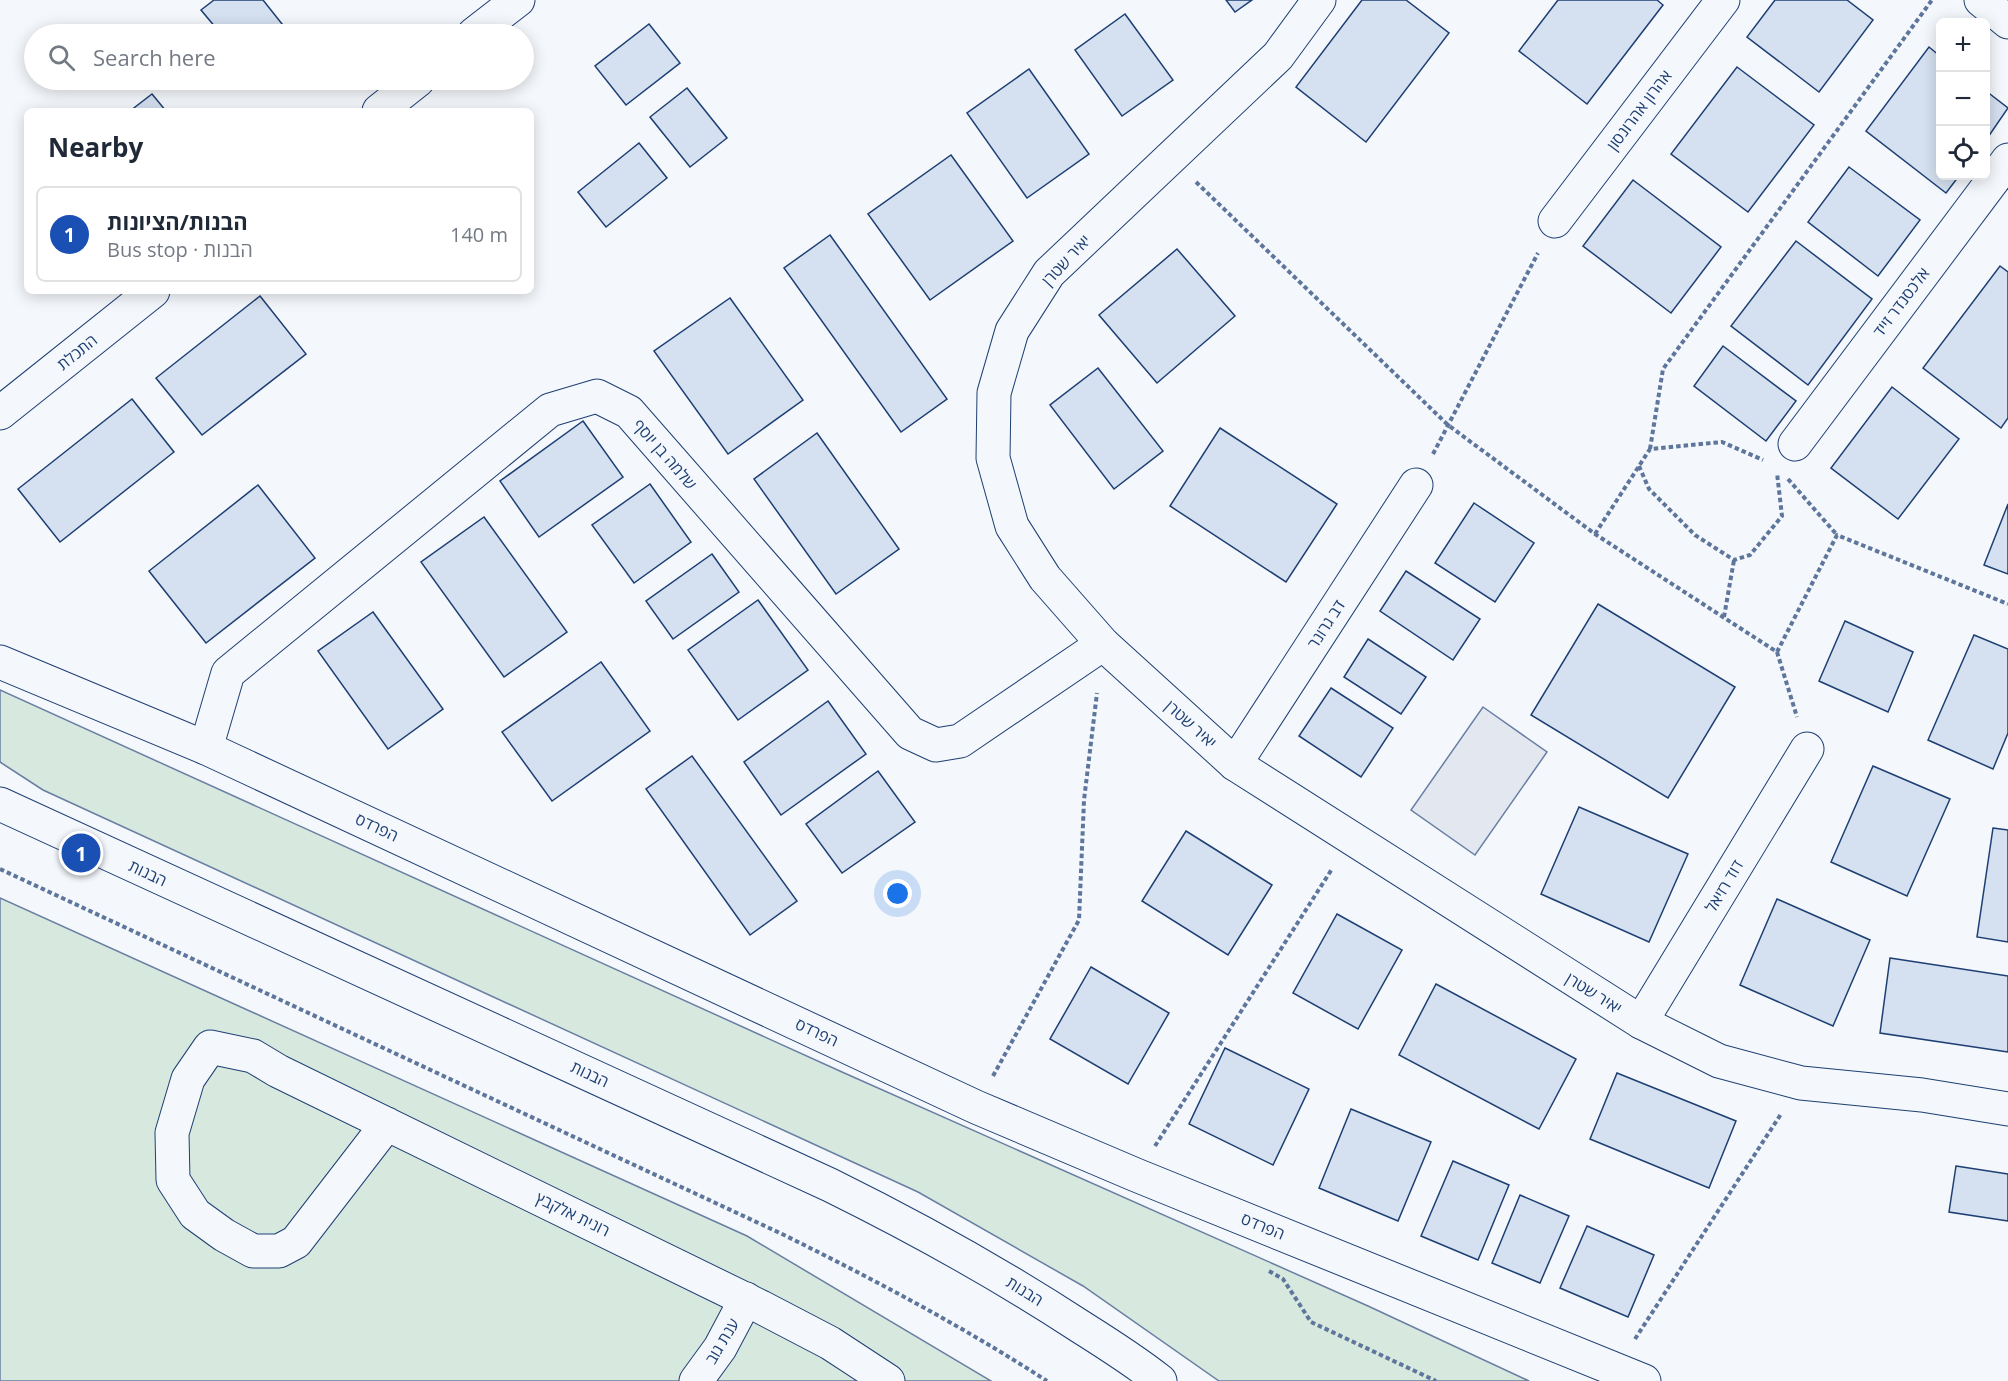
<!DOCTYPE html>
<meta charset="utf-8">
<style>
body{margin:0;font-family:"Open Sans",Heebo,sans-serif;background:#f6f6f7;color:#1f2937}
.controls{position:absolute;right:18px;top:18px;display:grid;overflow:hidden;border-radius:9px;box-shadow:0 3px 15px #0003}
.controls button{width:54px;height:54px;display:grid;place-items:center;padding:0;border:0;border-bottom:2px solid #e0e1e3;background:#fff;color:#1f2937;font:30px sans-serif}
.you{position:absolute;left:898px;top:894px;width:21px;height:21px;margin:-15px;border:4px solid #fff;border-radius:50%;background:#1a73e8;box-shadow:0 0 0 9px #1a73e833}
.badge{display:grid;place-items:center;width:39px;height:39px;border-radius:50%;background:#2563eb;color:#fff;font-size:20px;font-weight:700}
.pin{position:absolute;translate:-50% -50%;border:3px solid #fff;box-shadow:0 2px 6px #0006}
.list{margin:0;padding:0;list-style:none}
h2{display:flex;justify-content:space-between;align-items:center;height:78px;margin:0;padding:0 24px;font-size:26px}
h2 small{font-size:20px;font-weight:400;color:#747a83}
.list li{display:grid;grid-template-columns:39px 1fr auto;gap:18px;align-items:center;box-sizing:border-box;height:96px;margin:0 12px 12px;padding:0 12px;border:2px solid #e0e1e3;border-radius:9px}
.list b{display:block;font-size:22px;white-space:nowrap}
.list p{margin:0;font-size:20px;white-space:nowrap;color:#747a83}
.list em{font-size:20px;font-style:normal;color:#747a83}
.icon{flex:none;width:33px;height:33px;fill:none;stroke:currentColor;stroke-width:2;stroke-linecap:round;stroke-linejoin:round}
.map{position:relative;flex:none;width:2008px;height:1381px;overflow:hidden}
.search{position:absolute;background:#fff;box-shadow:0 3px 15px #0003;left:24px;top:24px;width:510px;height:66px;display:flex;align-items:center;gap:15px;box-sizing:border-box;padding:0 21px;border-radius:33px;color:#747a83;font-size:22px}
.panel{position:absolute;background:#fff;box-shadow:0 3px 15px #0003;left:24px;top:108px;width:510px;height:186px;border-radius:9px}
.map>svg:first-child{display:block}
</style>
<div class="map">
<svg width="2008" height="1381" viewBox="0 0 2008 1381">
<rect width="100%" height="100%" fill="#f4f7fb"/>
<g fill="#d7e8df" stroke="#687fa3" stroke-width="1.5">
<polygon points="0,690 842,1072 1368,1306 1529,1381 1219,1381 1083,1286 918,1192 43,790 0,762"/>
<polygon points="0,898 747,1236 991,1381 0,1381"/>
</g>
<polygon fill="#e3e8f0" stroke="#687fa3" stroke-width="1.5" points="1483,707 1547,752 1475,855 1411,810"/>
<g fill="#d5e0f0" stroke="#1d3f73" stroke-width="1.5">
<polygon points="214,0 263,0 290,34 221,34 201,10"/>
<polygon points="1226,0 1252,0 1235,12"/>
<polygon points="1362,0 1406,0 1449,33 1366,142 1296,87"/>
<polygon points="1558,0 1657,0 1663,5 1587,104 1519,51"/>
<polygon points="1775,0 1847,0 1873,20 1819,92 1747,37"/>
<polygon points="1125,14 1173,80 1122,116 1075,50"/>
<polygon points="649,24 680,63 626,105 595,66"/>
<polygon points="1929,47 1940,56 1940,176 1959,176 1946,193 1866,131"/>
<polygon points="1737,67 1814,125 1748,212 1671,154"/>
<polygon points="1029,69 1089,154 1027,198 967,113"/>
<polygon points="687,88 727,138 690,167 650,117"/>
<polygon points="1986,91 2008,108 1986,140"/>
<polygon points="152,94 166,111 130,111"/>
<polygon points="639,143 667,178 606,227 578,192"/>
<polygon points="951,155 1013,241 930,300 868,214"/>
<polygon points="1849,167 1920,220 1878,276 1808,222"/>
<polygon points="1633,180 1721,247 1671,313 1583,246"/>
<polygon points="830,235 947,399 901,432 784,268"/>
<polygon points="1796,241 1872,299 1808,385 1731,326"/>
<polygon points="1177,249 1235,316 1157,383 1099,315"/>
<polygon points="2000,266 2008,272 2008,418 2001,428 1923,368"/>
<polygon points="260,296 306,354 202,435 156,378"/>
<polygon points="730,298 803,400 728,454 654,351"/>
<polygon points="1723,346 1796,401 1766,441 1694,386"/>
<polygon points="1098,368 1163,451 1114,489 1050,405"/>
<polygon points="1892,387 1959,439 1898,519 1831,468"/>
<polygon points="132,399 174,452 60,542 18,489"/>
<polygon points="583,421 623,477 539,537 500,481"/>
<polygon points="1220,428 1337,504 1286,582 1170,506"/>
<polygon points="817,433 899,549 836,594 754,479"/>
<polygon points="650,484 691,542 634,583 592,525"/>
<polygon points="258,485 315,558 206,643 149,571"/>
<polygon points="1474,503 1534,543 1495,602 1435,563"/>
<polygon points="2008,504 2008,574 1984,565"/>
<polygon points="484,517 567,632 504,677 421,562"/>
<polygon points="712,554 739,592 673,639 646,601"/>
<polygon points="1406,571 1480,619 1453,660 1380,611"/>
<polygon points="758,600 808,670 738,720 688,650"/>
<polygon points="1598,604 1735,687 1668,798 1531,715"/>
<polygon points="373,612 443,709 388,749 318,651"/>
<polygon points="1845,621 1913,652 1888,712 1819,681"/>
<polygon points="1974,635 2008,649 2008,733 1993,769 1928,740"/>
<polygon points="1368,639 1426,677 1401,714 1344,677"/>
<polygon points="601,662 650,731 552,801 502,732"/>
<polygon points="1331,688 1393,728 1361,777 1299,736"/>
<polygon points="828,701 866,754 781,815 744,762"/>
<polygon points="692,756 797,901 750,935 646,789"/>
<polygon points="1873,766 1950,799 1907,896 1831,862"/>
<polygon points="878,771 915,822 842,873 806,824"/>
<polygon points="1579,807 1688,854 1649,942 1541,894"/>
<polygon points="1993,828 2008,830 2008,942 1977,937"/>
<polygon points="1186,831 1272,885 1228,955 1142,901"/>
<polygon points="1777,899 1870,940 1833,1026 1740,985"/>
<polygon points="1337,914 1402,950 1358,1029 1293,993"/>
<polygon points="1890,958 2008,976 2008,1052 1880,1033"/>
<polygon points="1091,967 1169,1013 1128,1084 1050,1039"/>
<polygon points="1436,984 1576,1059 1539,1129 1399,1055"/>
<polygon points="1225,1048 1309,1089 1273,1165 1189,1124"/>
<polygon points="1617,1073 1736,1121 1709,1188 1590,1139"/>
<polygon points="1351,1109 1431,1142 1398,1221 1319,1188"/>
<polygon points="1453,1161 1509,1185 1478,1260 1421,1236"/>
<polygon points="1956,1166 2008,1174 2008,1221 1949,1212"/>
<polygon points="1520,1195 1569,1216 1540,1283 1492,1263"/>
<polygon points="1587,1226 1654,1255 1628,1317 1560,1288"/>
</g>
<g fill="none" stroke-linecap="round" stroke-linejoin="round">
<defs>
<g id="street">
<polyline points="1319,0 1278,56 1049,273 1012,331 994,393 993,458 1012,526 1045,578 1103,644 1235,764 1641,1022 1719,1061 1801,1083 1922,1095 2008,1109"/>
<polyline points="1981,0 2008,22"/>
<polyline points="1555,221 1723,0"/>
<polyline points="1795,444 2008,160"/>
<polyline points="206,748 228,673 550,410 597,396 629,412 910,733 936,745 960,741 1103,644"/>
<polyline points="1235,764 1416,485"/>
<path d="M0,804l830,381c87,43 170,89 251,142 27,17 54,34 79,54"/>
<polyline points="1641,1022 1807,749"/>
<polyline points="387,1124 296,1242 279,1251 253,1251 224,1235 195,1214 173,1180 172,1133 188,1079 210,1047 253,1056 278,1071 761,1307 830,1343 888,1381"/>
<polyline points="696,1381 720,1348 746,1299"/>
</g>
<g id="secondary">
<polyline points="474,34 518,0"/>
<polyline points="379,111 418,80"/>
<polyline points="0,413 153,291"/>
<polyline points="0,662 206,748 976,1107 1136,1175 1644,1381"/>
</g>
</defs>
<use href="#street" stroke="#1d3f73" stroke-width="35"/>
<use href="#secondary" stroke="#1d3f73" stroke-width="35"/>
<g stroke="#5e769c" stroke-width="4" stroke-dasharray="4.5 3" stroke-linecap="butt">
<polyline points="1196,182 1448,425 1595,534 1777,652 1797,717"/>
<polyline points="1650,449 1663,369 1932,0"/>
<polyline points="1433,454 1538,253"/>
<polyline points="1639,466 1649,489 1695,535 1734,560 1750,555 1782,516 1777,473"/>
<polyline points="1788,479 1837,535"/>
<polyline points="1595,534 1650,449 1722,442 1763,460"/>
<polyline points="1724,617 1734,560"/>
<polyline points="1777,652 1837,535 2008,604"/>
<path d="M0,869l782,365c91,45 180,92 265,147"/>
<polyline points="993,1076 1079,920 1084,800 1097,693"/>
<polyline points="1155,1146 1332,869"/>
<polyline points="1269,1271 1283,1279 1311,1322 1436,1381"/>
<polyline points="1635,1339 1781,1114"/>
</g>
<use href="#street" stroke="#f4f7fb" stroke-width="33"/>
<use href="#secondary" stroke="#f4f7fb" stroke-width="33"/>
</g>
<g text-anchor="middle" stroke-width="4.5" stroke-linejoin="round" paint-order="stroke">
<g font-size="16" fill="#1d3f73" stroke="#f4f7fb">
<text transform="translate(1639 110) rotate(-53)" y="6">אהרון אהרונסון</text>
<text transform="translate(1066 260) rotate(-47)" y="6">יאיר שטרן</text>
<text transform="translate(1901 302) rotate(-53)" y="6">אלכסנדר זייד</text>
<text transform="translate(77 352) rotate(-39)" y="6">התכלת</text>
<text transform="translate(665 454) rotate(49)" y="6">שלמה בן יוסף</text>
<text transform="translate(1326 624) rotate(-57)" y="6">דב גרונר</text>
<text transform="translate(1191 724) rotate(42)" y="6">יאיר שטרן</text>
<text transform="translate(377 827) rotate(25)" y="6">הפרדס</text>
<text transform="translate(148 873) rotate(25)" y="6">הבנות</text>
<text transform="translate(1724 886) rotate(-59)" y="6">דוד רזיאל</text>
<text transform="translate(1594 993) rotate(32)" y="6">יאיר שטרן</text>
<text transform="translate(817 1032) rotate(25)" y="6">הפרדס</text>
<text transform="translate(590 1074) rotate(25)" y="6">הבנות</text>
<text transform="translate(573 1214) rotate(26)" y="6">רונית אלקבץ</text>
<text transform="translate(1263 1226) rotate(22)" y="6">הפרדס</text>
<text transform="translate(1025 1291) rotate(32)" y="6">הבנות</text>
<text transform="translate(722 1341) rotate(-59)" y="6">ענת גוב</text>
</g>
</g>
</svg>
<div class="controls">
<button>+</button>
<button>−</button>
<button><svg class="icon" aria-label="locate" viewBox="0 0 24 24"><circle cx="12" cy="12" r="6"/><path d="M12 2v4M12 18v4M2 12h4M18 12h4"/></svg></button>
</div>
<div class="you"></div>
<div class="pin badge" style="left:81px;top:853px;background:#1a4fb4">1</div>
<div class="search"><svg class="icon" aria-label="search" viewBox="0 0 24 24"><circle cx="10" cy="10" r="6"/><path d="M15 15l6 6"/></svg>Search here</div>
<section class="panel">
<h2>Nearby<small></small></h2>
<ul class="list">
<li><span class="badge" style="background:#1a4fb4">1</span><div><b>הבנות/הציונות</b><p>Bus stop · הבנות</p></div><em>140 m</em></li>
</ul>
</section>
</div>
